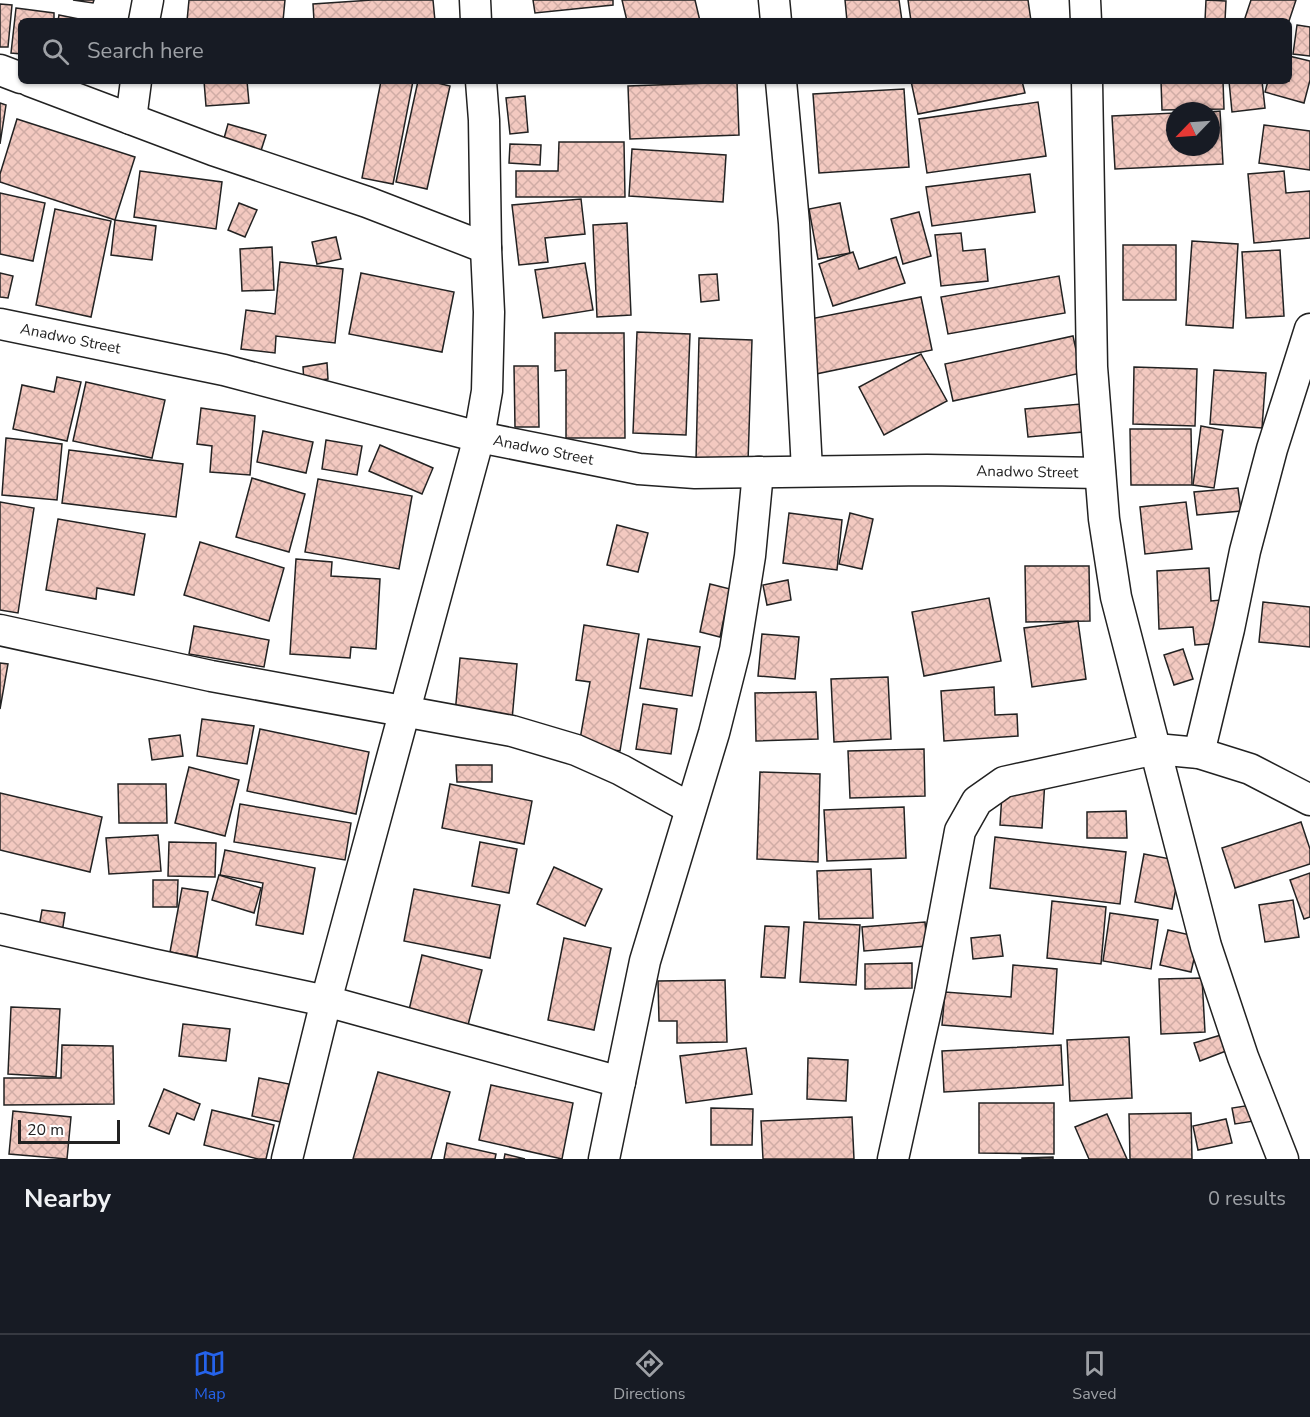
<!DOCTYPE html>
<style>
body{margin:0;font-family:"Nunito Sans",sans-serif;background:#20242c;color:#f1f3f6}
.compass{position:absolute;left:1166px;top:102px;width:54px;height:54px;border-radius:50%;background:#171b24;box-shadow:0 2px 4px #0004;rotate:245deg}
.scale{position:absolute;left:18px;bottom:15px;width:102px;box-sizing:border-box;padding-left:6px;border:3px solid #222;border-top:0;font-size:16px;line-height:21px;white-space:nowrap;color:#222;-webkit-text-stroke:4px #fff;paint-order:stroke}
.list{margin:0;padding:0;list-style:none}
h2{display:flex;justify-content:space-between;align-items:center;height:78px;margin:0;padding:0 24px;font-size:26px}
h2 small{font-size:20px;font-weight:400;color:#9ea1a6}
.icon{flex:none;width:33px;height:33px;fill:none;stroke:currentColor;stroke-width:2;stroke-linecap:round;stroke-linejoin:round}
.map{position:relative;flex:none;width:1310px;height:1159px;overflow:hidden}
.search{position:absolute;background:#171b24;box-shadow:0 2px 4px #0004;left:18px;right:18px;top:18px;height:66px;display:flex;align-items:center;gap:15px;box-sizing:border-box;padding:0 21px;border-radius:9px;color:#9ea1a6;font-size:22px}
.sheet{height:174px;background:#171b24}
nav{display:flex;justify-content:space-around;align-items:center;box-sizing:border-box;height:84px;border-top:2px solid #363941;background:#171b24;font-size:16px;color:#9ea1a6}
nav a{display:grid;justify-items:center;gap:3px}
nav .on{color:#2563eb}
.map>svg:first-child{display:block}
</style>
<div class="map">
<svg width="1310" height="1159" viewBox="0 0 1310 1159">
<defs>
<pattern id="building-cross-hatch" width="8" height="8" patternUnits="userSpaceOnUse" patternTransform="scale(1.5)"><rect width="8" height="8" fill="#f3c9c0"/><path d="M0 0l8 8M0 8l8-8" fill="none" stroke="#d0aca5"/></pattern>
</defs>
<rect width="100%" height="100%" fill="#fff"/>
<g fill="url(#building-cross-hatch)" stroke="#222" stroke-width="1.5">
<polygon points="73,0 94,0 93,3"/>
<polygon points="189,0 285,0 283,21 187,21"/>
<polygon points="372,0 433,0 435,21 314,21 313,4"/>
<polygon points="533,0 613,0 613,5 535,13"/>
<polygon points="622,0 695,0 700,21 627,21"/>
<polygon points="845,0 899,0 902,21 847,21"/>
<polygon points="908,0 1028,0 1031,21 911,21"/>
<polygon points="1206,0 1226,1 1225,21 1205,21"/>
<polygon points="1251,0 1296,0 1289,21 1244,21"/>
<polygon points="0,4 12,5 8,47 0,47"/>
<polygon points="16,8 54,13 54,21 21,21 21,54 11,53"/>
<polygon points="59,15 89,21 58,21"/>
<polygon points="1297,25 1310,27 1310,56 1293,54"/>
<polygon points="1289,56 1310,61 1310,80 1304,103 1265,92 1268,81 1289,81"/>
<polygon points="204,81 247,81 249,103 206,106"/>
<polygon points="381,81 413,81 393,184 362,178"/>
<polygon points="418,81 429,81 450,86 427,189 396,182"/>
<polygon points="911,81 1022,81 1025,93 918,114"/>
<polygon points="1161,81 1223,81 1224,109 1162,110"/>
<polygon points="1229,81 1262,81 1265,108 1232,112"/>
<polygon points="737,82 739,135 630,139 628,86"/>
<polygon points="904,89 909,167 819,173 813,94"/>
<polygon points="525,96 528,132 510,134 506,98"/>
<polygon points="1038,102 1046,156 927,173 919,119"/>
<polygon points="0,103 6,105 0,144"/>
<polygon points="1220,111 1223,164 1115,169 1112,116 1175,113 1175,147 1211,147 1211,112"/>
<polygon points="17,119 135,157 115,220 0,182 0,174"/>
<polygon points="228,124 266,135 258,160 221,149"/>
<polygon points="1264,125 1310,131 1310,170 1259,163"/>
<polygon points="559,142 624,142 625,197 516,197 516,171 558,171"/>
<polygon points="510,144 541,145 540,165 509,163"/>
<polygon points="632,149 726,155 723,202 629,196"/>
<polygon points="140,171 222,182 216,229 134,217"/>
<polygon points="1284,171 1286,193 1310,191 1310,238 1254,243 1248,174"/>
<polygon points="1030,174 1035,212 932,226 926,187"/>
<polygon points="0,193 45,203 33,261 0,254"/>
<polygon points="581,199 585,234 545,238 548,262 519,265 512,205"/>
<polygon points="239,203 257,210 245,237 228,230"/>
<polygon points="840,203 850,253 818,259 809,209"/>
<polygon points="55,209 111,221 91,317 36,305"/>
<polygon points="919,212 931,256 903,264 891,219"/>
<polygon points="115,220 156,226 152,260 111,255"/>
<polygon points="627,223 631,315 597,317 593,225"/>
<polygon points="961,233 963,251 985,249 988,281 941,286 935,235"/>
<polygon points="336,237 341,259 317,264 312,242"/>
<polygon points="1192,241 1238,244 1233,328 1186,325"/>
<rect x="1123" y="245" width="53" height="55"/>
<polygon points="272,247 274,290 242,291 240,249"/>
<polygon points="1280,250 1284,316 1246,318 1242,252"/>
<polygon points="853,252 859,269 896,257 905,283 833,306 819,264"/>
<polygon points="280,262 343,269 335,343 276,336 275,353 241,349 246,310 275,314"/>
<polygon points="585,263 593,310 543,318 535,270"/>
<polygon points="0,273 13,276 8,298 0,297"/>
<polygon points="361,273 454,292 442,352 349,334"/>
<polygon points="717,274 719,300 701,302 699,275"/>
<polygon points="1059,276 1065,313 948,334 941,297"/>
<polygon points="921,297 932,350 811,375 800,321"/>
<polygon points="637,332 690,334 686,435 633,433"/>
<polygon points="555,333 624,333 625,438 566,438 566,370 555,371"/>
<polygon points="1073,336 1081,373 953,401 945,364"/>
<polygon points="699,338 752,340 748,462 696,460"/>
<polygon points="921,354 947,401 884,435 859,387"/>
<polygon points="327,363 328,379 304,382 303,367"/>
<polygon points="514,366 538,366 539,427 515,427"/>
<polygon points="1134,367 1197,369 1195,426 1133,424"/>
<polygon points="1214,370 1266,373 1262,428 1210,424"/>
<polygon points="57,377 81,382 67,441 13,429 22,385 54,392"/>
<polygon points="86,382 165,400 152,458 73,441"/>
<polygon points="1081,404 1083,432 1028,437 1025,409"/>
<polygon points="201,408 255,416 250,475 210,472 212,446 197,444"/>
<polygon points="1201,426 1223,430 1214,488 1193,485"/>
<polygon points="1130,429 1191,429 1192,485 1131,485"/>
<polygon points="263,431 313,442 306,473 257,462"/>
<polygon points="6,438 62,444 57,500 2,495"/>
<polygon points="326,440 362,446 357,475 322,469"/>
<polygon points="380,445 433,468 422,494 369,471"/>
<polygon points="69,450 183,464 176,517 62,503"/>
<polygon points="252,478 305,494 289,552 236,537"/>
<polygon points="318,479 412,496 399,569 305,552"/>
<polygon points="1238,488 1241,511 1197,515 1194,492"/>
<polygon points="0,502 34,508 18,613 0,610"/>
<polygon points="1186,502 1192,549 1145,554 1140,507"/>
<polygon points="789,513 842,520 837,570 783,563"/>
<polygon points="850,513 873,519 862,569 839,564"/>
<polygon points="58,519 145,534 134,595 97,588 96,599 46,590"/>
<polygon points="617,525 648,533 638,572 607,565"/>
<polygon points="200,542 284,568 269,621 184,595"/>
<polygon points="296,559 332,562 331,576 380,579 376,649 351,647 350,658 290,654"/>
<polygon points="1025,566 1089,566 1090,621 1026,622"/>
<polygon points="1209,568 1211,601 1221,600 1224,643 1195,645 1193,627 1159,629 1157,571"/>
<polygon points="788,580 791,600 767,605 763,585"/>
<polygon points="710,584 730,589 720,637 700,632"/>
<polygon points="989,598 1001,661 924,676 912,612"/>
<polygon points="1263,602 1310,607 1310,647 1259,642"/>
<polygon points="1078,621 1086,679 1032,687 1024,628"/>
<polygon points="584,625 639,634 620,751 579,745 590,682 576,680"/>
<polygon points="194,626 269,640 264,667 189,654"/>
<polygon points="762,634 799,637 795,679 758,676"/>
<polygon points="648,639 700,647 692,696 640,688"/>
<polygon points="1183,649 1193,679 1174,685 1164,655"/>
<polygon points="460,658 517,664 512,720 455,714"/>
<polygon points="0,663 8,664 0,709"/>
<polygon points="888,677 891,739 834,742 831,679"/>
<polygon points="994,687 995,715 1017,714 1018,736 944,741 941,691"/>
<polygon points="816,692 818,739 756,741 755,693"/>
<polygon points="643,704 677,709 671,754 636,749"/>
<polygon points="202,719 254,726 247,764 197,756"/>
<polygon points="260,729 369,752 356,814 247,791"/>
<polygon points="180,735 183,756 152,760 149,739"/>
<polygon points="924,749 925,796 850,798 848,751"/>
<polygon points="456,765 492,765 492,782 457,782"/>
<polygon points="189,767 239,780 225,836 175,823"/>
<polygon points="760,772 820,774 818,862 757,859"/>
<polygon points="1003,778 1045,780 1042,828 1000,825"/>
<polygon points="118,784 166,784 167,823 119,823"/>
<polygon points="450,784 532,801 524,844 442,828"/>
<polygon points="0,793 102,817 90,872 0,850"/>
<polygon points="240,804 351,823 345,860 234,842"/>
<polygon points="904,807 906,858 827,861 824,810"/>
<polygon points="1126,811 1127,838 1087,838 1087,812"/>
<polygon points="1301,822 1310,849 1310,864 1235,888 1222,848"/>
<polygon points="158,835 161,871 109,874 106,838"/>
<polygon points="995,837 1126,852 1120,904 990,888"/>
<polygon points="169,842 216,843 215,877 168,876"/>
<polygon points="480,842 517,849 509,893 472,886"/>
<polygon points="225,850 315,868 303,934 256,925 263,883 220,875"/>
<polygon points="1144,854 1181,861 1172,909 1135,902"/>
<polygon points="554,867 602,889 585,926 537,904"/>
<polygon points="871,869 873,918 819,919 817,871"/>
<polygon points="1310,873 1310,917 1304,919 1290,880"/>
<polygon points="219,875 261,888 254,913 212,900"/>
<polygon points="153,880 178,880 177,907 153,907"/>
<polygon points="182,888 208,892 197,957 170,952"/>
<polygon points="414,889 500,905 490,958 404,941"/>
<polygon points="1293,900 1299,937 1265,942 1259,905"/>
<polygon points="1052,901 1106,907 1101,964 1047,958"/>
<polygon points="42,910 65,913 60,946 36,943"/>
<polygon points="1110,913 1158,920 1151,969 1103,961"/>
<polygon points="804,922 860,925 856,985 800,982"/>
<polygon points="925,922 927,946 864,951 862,927"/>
<polygon points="765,926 789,927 785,978 761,977"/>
<polygon points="1168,930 1199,937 1191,972 1160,965"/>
<polygon points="1000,935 1003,956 973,959 971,938"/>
<polygon points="564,938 611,948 594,1030 548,1020"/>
<polygon points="422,955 482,970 468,1025 409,1010"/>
<polygon points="912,963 912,988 865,989 865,964"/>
<polygon points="1013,965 1057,969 1053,1034 942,1025 945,992 1011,997"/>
<polygon points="1202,978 1205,1032 1161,1034 1159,979"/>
<polygon points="725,980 727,1042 677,1043 677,1021 659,1021 658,981"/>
<polygon points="11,1007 60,1009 56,1077 8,1074"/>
<polygon points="183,1024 230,1029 226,1061 179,1056"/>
<polygon points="1221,1035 1226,1051 1200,1061 1194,1043"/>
<polygon points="1129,1037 1132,1098 1070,1101 1067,1040"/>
<polygon points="62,1045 113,1046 114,1104 4,1105 4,1078 61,1078"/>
<polygon points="1061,1045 1063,1085 944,1092 942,1051"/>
<polygon points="746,1048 752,1094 686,1103 680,1056"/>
<polygon points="808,1058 848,1060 846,1101 807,1099"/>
<polygon points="378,1072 450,1092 431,1159 353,1159"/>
<polygon points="259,1078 289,1084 281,1122 252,1116"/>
<polygon points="491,1085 573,1103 562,1159 479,1140"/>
<polygon points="164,1089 200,1104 194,1120 177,1113 169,1134 149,1126"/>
<polygon points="979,1103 1054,1103 1054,1154 979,1153"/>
<polygon points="1264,1103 1267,1119 1235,1124 1232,1108"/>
<polygon points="711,1108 753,1109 752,1145 711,1145"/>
<polygon points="212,1110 274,1125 266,1159 258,1159 204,1145"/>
<polygon points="13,1111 71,1117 67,1159 9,1154"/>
<polygon points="1191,1113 1192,1159 1130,1159 1129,1114"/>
<polygon points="1107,1114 1127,1159 1089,1159 1075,1127"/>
<polygon points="852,1117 854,1159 763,1159 761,1121"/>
<polygon points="1226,1119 1232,1143 1198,1150 1193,1126"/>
<polygon points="447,1143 496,1154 495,1159 444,1159"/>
<polygon points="505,1154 525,1159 504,1159"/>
<polygon points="1053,1157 1053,1159 1022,1159 1022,1158"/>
</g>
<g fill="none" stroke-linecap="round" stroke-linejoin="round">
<defs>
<g id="street">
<polyline points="475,0 476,21"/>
<polyline points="774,0 776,21"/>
<polyline points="1085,0 1086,21"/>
<polyline points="144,21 148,0"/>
<polyline points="0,70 21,78"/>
<polyline points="30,81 213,150 367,202 486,248"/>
<polyline points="781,81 794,223 807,470"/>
<polyline points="1087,81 1092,367 1104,519 1116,597 1206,946 1243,1057 1283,1159"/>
<polyline points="131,119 136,81"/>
<path id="s1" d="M0,324l224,46 255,67 160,32 56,4 232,-3 173,3"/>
<polyline points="0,630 211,676 512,731 576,750 621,770 690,808"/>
<polyline points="1199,753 1229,629 1245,551 1272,449 1310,329"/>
<polyline points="0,929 152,964 326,1001 620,1082"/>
<polyline points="287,1159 326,1001 479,437 487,391 489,312 486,248 484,120 481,81"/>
<polyline points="604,1159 645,961 714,733 735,650 750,556 758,472"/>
<polyline points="893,1159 930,992 960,831 977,801 1004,782 1156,749 1199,753 1250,769 1310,800"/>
</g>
</defs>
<use href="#street" stroke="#222" stroke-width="33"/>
<use href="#street" stroke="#fff" stroke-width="30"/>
</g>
<g text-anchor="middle" stroke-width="4.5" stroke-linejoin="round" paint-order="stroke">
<g font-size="15" fill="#222" stroke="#fff">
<text dy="5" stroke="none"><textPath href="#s1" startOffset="72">Anadwo Street</textPath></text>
<text dy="5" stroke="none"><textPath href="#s1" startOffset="558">Anadwo Street</textPath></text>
<text dy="5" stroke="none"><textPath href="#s1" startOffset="1044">Anadwo Street</textPath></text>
</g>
</g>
</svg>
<svg class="compass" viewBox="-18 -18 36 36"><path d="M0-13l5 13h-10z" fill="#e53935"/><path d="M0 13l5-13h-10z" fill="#9ea1a6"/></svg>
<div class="scale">20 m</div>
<div class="search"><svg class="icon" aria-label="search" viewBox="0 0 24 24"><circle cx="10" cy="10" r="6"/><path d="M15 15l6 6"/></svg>Search here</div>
</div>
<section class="sheet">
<h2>Nearby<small>0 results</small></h2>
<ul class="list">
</ul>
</section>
<nav>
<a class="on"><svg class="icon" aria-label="map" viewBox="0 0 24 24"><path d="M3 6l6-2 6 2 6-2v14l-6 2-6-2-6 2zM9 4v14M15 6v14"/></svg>Map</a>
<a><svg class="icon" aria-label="directions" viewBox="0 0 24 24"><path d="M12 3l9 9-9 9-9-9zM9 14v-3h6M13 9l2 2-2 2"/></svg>Directions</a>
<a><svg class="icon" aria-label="saved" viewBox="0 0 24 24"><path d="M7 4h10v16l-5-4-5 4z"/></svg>Saved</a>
</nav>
